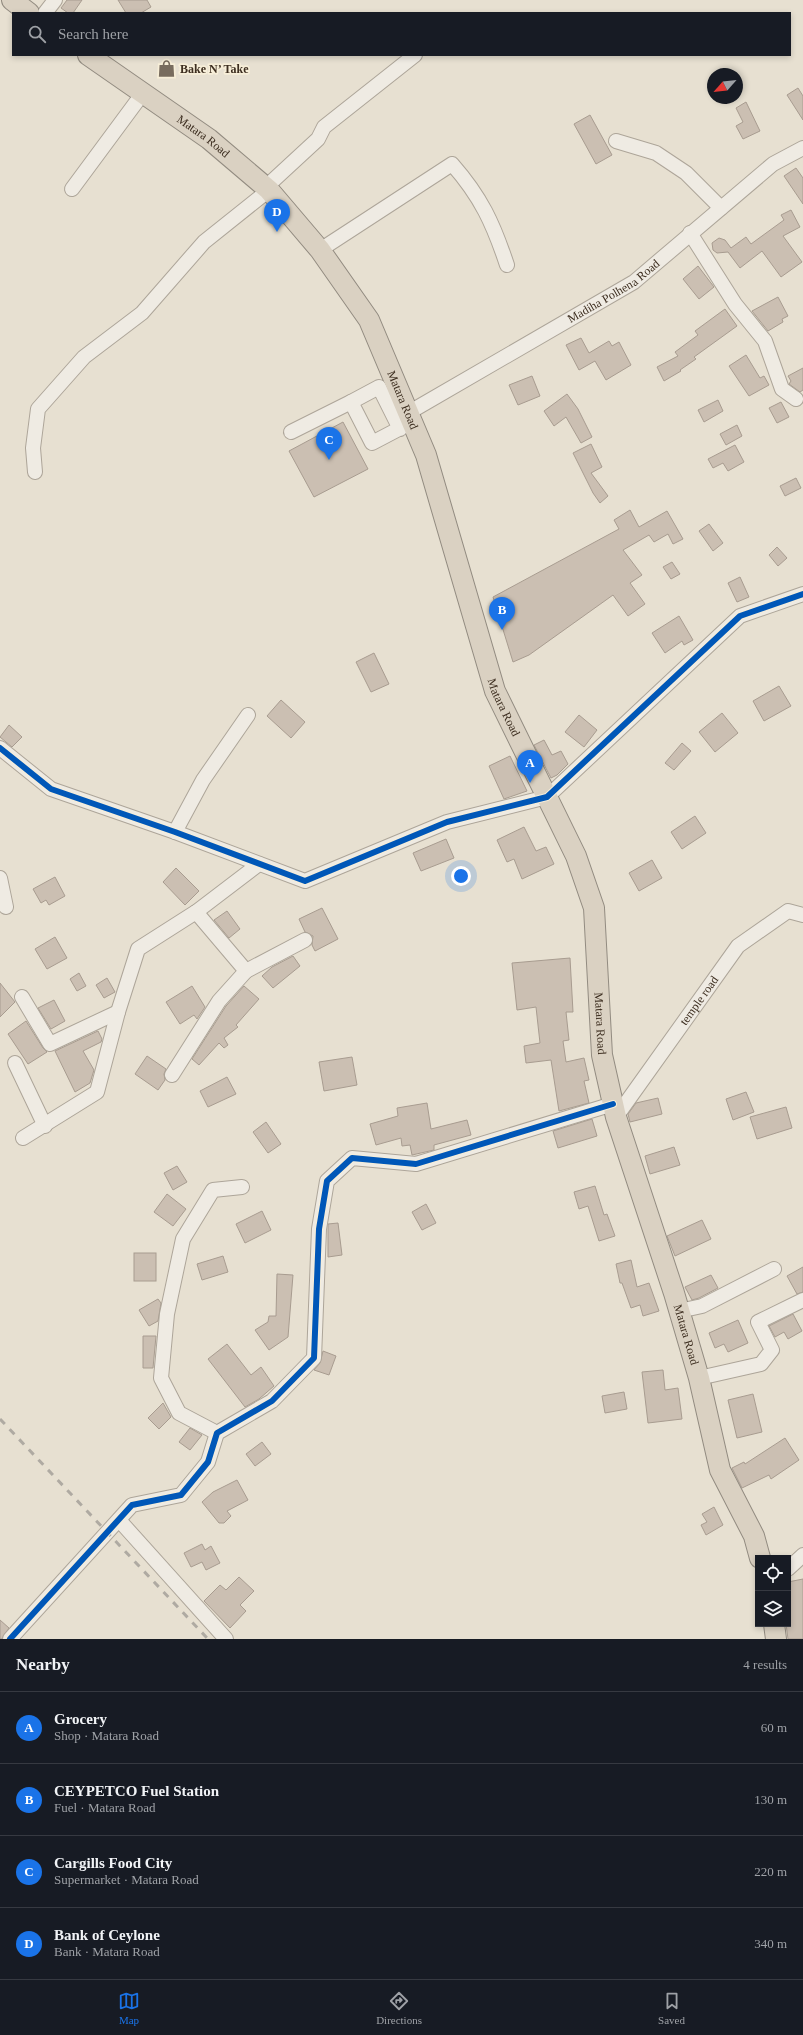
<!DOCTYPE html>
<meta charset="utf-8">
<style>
body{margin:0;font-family:"Times New Roman",serif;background:#242831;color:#f1f3f6}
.controls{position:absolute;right:12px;bottom:12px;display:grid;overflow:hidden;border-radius:0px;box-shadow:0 2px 6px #0003}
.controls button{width:36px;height:36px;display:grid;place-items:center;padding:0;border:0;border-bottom:1px solid #363941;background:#171b24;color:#f1f3f6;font:20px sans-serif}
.compass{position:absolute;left:707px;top:68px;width:36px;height:36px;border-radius:50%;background:#171b24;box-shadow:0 2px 6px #0003;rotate:243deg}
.you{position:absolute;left:461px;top:876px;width:14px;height:14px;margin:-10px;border:3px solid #fff;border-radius:50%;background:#1a73e8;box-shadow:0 0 0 6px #1a73e833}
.badge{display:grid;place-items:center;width:26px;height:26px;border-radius:50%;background:#1a73e8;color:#fff;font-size:13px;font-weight:700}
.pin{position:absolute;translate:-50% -33px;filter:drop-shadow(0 1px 2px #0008)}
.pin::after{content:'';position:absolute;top:21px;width:14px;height:12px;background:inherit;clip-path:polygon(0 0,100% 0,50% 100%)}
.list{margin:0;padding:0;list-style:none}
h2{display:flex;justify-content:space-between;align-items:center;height:52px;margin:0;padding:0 16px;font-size:17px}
h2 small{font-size:13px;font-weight:400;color:#9ea1a6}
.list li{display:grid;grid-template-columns:26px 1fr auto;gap:12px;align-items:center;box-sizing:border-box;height:72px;padding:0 16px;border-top:1px solid #363941}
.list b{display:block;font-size:15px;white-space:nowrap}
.list p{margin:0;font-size:13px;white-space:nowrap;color:#9ea1a6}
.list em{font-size:13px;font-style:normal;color:#9ea1a6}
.icon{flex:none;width:22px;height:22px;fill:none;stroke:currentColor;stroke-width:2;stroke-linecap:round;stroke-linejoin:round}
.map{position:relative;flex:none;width:803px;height:1639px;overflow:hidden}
.search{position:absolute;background:#171b24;box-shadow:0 2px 6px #0003;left:12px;right:12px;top:12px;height:44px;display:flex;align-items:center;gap:10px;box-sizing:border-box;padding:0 14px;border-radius:0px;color:#9ea1a6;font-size:15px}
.sheet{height:340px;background:#171b24}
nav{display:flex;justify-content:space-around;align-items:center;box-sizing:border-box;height:56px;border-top:1px solid #363941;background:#171b24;font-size:11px;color:#9ea1a6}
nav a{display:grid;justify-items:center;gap:2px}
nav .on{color:#1a73e8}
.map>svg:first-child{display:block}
</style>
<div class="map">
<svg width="803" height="1639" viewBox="0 0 803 1639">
<rect width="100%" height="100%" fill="#e7e0d1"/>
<g fill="#cbbfb2" stroke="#a89c90">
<polygon points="67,0 82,0 73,13 68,13 61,8"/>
<polygon points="118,0 147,0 151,7 141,13 126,13"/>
<polygon points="798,88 803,96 803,120 787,95"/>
<polygon points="746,102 760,131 743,139 736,126 743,122 736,108"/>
<polygon points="590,115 612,155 596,164 574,124"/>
<polygon points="796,168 803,178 803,204 784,176"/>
<polygon points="791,210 800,227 783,236 802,262 781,277 762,251 740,268 728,252 717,253 713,250 712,243 719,238 725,240 731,248 746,237 751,244 784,220 781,215"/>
<polygon points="698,266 714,287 699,299 683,279"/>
<polygon points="778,297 788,316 782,319 783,322 768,331 752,311"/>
<polygon points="725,309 737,326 694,357 696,359 680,370 681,371 664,381 657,367 678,356 675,352 698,335 695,331"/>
<polygon points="581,338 589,353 609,341 612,346 619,342 631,365 606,380 595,361 579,370 566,345"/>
<polygon points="746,355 760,378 764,376 769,385 749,396 729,366"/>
<polygon points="803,368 803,390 800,392 789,384 791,381 788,376"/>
<polygon points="532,376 540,396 518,405 509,385"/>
<polygon points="567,394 578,409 592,437 581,443 566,417 554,426 544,411"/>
<polygon points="718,400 723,411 704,422 698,410"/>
<polygon points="781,402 789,417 777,423 769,408"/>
<polygon points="343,422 368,469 314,497 289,451"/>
<polygon points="737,425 742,436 726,445 720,434"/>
<polygon points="591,444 602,467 591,473 608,496 600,503 593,493 573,453"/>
<polygon points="735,445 744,462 728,471 723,463 713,468 708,459"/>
<polygon points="796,478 801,488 785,496 780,486"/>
<polygon points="630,510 639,527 667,511 683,539 673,544 668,534 654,542 649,535 623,550 642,575 630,583 645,604 628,616 613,595 529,655 513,662 493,597 619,529 614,520"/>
<polygon points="709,524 723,543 713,551 699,531"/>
<polygon points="777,547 787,558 778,566 769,555"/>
<polygon points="672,562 680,574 671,579 663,567"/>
<polygon points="740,577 749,597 737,602 728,583"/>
<polygon points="679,616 693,640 684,645 682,641 665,653 652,633"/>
<polygon points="374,653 389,684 371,692 356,662"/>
<polygon points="779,686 791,706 764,721 753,701"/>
<polygon points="281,700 305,722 291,738 267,716"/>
<polygon points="722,713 738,733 715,752 699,732"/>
<polygon points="579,715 597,730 584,747 565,732"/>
<polygon points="9,725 22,737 12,747 0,737"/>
<polygon points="544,740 552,755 561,751 568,764 557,775 551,778 534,745"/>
<polygon points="682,743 691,751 674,770 665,763"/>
<polygon points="510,756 527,791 504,799 489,766"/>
<polygon points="695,816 706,833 682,849 671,832"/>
<polygon points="524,827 536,851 546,847 554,864 522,879 514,859 507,862 497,840"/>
<polygon points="446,839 454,858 421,871 413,853"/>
<polygon points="652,860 662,878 639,891 629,873"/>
<polygon points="176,868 199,891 185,905 163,882"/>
<polygon points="55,877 65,896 49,905 46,900 41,903 33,889"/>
<polygon points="322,908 338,939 315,951 312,945 313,936 305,932 299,919"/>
<polygon points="227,911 240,929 229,938 214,920"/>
<polygon points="55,937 67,958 47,969 35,949"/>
<polygon points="293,956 300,966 273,988 262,976 272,967"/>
<polygon points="570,958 573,1012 566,1012 569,1040 563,1041 566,1062 584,1058 589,1080 584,1081 589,1103 559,1111 551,1060 526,1063 524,1046 540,1043 536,1007 517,1010 512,963"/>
<polygon points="79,973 86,986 77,991 70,979"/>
<polygon points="107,978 115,992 104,998 96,985"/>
<polygon points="0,983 15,1002 0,1017"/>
<polygon points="192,986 205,1007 197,1019 194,1015 180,1024 166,1002"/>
<polygon points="244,986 259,999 236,1025 238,1027 224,1038 228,1045 224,1048 219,1043 199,1065 192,1059 226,1006"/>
<polygon points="54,1000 65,1021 51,1029 38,1008"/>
<polygon points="26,1021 43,1048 47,1052 28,1064 8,1034"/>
<polygon points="98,1031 102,1039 101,1042 83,1051 94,1070 90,1083 75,1092 55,1051"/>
<polygon points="147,1056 166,1069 164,1074 165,1080 158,1090 135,1074"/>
<polygon points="352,1057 357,1085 324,1091 319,1062"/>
<polygon points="227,1077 236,1094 208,1107 200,1091"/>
<polygon points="746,1092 754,1112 733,1120 726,1099"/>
<polygon points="658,1098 662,1114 630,1122 628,1114 636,1103"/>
<polygon points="427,1103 431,1129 467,1120 471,1135 434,1145 434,1150 412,1155 410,1145 402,1146 401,1138 376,1145 370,1124 398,1116 397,1108"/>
<polygon points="786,1107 792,1128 757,1139 750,1117"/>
<polygon points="592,1119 597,1136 558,1148 553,1131"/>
<polygon points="266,1122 281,1144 268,1153 253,1132"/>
<polygon points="674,1147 680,1165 650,1174 645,1156"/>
<polygon points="177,1166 187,1182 173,1190 164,1173"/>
<polygon points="595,1186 604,1215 607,1214 615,1236 599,1241 588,1206 579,1209 574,1192"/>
<polygon points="167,1194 186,1209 173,1226 154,1212"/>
<polygon points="426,1204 436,1223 422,1230 412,1212"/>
<polygon points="262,1211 271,1230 245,1243 236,1224"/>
<polygon points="702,1220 711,1239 675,1256 667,1236"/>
<polygon points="338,1223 342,1255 328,1257 328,1224"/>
<rect x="134" y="1253" width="22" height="28"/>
<polygon points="223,1256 228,1272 202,1280 197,1264"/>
<polygon points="631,1260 637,1287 649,1283 659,1311 643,1316 640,1305 631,1308 622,1283 620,1283 616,1264"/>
<polygon points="803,1267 803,1292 797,1294 787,1276"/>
<polygon points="277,1274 293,1275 288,1337 269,1350 255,1330 268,1322 269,1316 276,1316"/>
<polygon points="711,1275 718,1288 699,1298 692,1300 685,1287"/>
<polygon points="158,1299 161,1303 158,1321 149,1326 139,1310"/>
<polygon points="793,1314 802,1331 788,1339 784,1332 775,1337 769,1326"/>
<polygon points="738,1320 748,1343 728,1352 724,1344 715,1348 709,1333"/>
<polygon points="143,1336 156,1336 153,1368 143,1368"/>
<polygon points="227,1344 251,1375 261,1367 274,1386 259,1399 245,1407 208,1359"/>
<polygon points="323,1351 336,1356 329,1375 314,1370 320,1363"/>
<polygon points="663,1370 665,1390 678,1388 682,1419 648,1423 642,1372"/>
<polygon points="624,1392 627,1409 605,1413 602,1396"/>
<polygon points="753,1394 762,1432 737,1438 728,1400"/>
<polygon points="163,1403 171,1417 159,1429 148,1418"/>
<polygon points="190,1428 202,1435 190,1450 179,1442"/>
<polygon points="785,1438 799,1460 771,1479 769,1475 742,1488 732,1468 744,1462 745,1464"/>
<polygon points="262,1442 271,1454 255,1466 246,1454"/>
<polygon points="237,1480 248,1500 227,1511 231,1516 224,1523 219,1523 202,1502 213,1492"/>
<polygon points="714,1507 723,1525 706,1535 701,1525 707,1522 702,1514"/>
<polygon points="202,1544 205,1550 211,1546 220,1563 206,1570 202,1562 191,1567 184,1553"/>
<polygon points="239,1577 254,1591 240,1605 246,1611 230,1628 204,1601 220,1585 226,1590"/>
<polygon points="803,1579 803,1639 788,1639 786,1624 788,1624 788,1582"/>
<polygon points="0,1620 9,1628 2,1639 0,1639"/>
</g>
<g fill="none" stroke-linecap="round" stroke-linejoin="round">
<defs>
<g id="minor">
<polyline points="45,13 55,0"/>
<polyline points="616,141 656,153 686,173 721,208"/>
<polyline points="266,187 318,139 324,127 415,55"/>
<polyline points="72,189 143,93"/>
<polyline points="690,233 735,304 765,341 782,389 796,399"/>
<path d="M320,250l132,-86c29,33 41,59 55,101"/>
<path id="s1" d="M408,413l226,-131 139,-118 30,-16"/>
<polyline points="400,429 379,387 351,402 372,443 412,422"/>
<polyline points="291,432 351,402"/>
<polyline points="35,472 33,448 38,409 84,357 142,313 204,242 269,190"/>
<polyline points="0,748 51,789 175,832 305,881 447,822 547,797 740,616 803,594"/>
<polyline points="175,832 203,780 248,715"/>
<polyline points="0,878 6,907"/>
<polyline points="246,971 305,940"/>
<polyline points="22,997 50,1044 118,1012"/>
<polyline points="15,1063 45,1126"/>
<polyline points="172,1075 219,1001 246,971 196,912"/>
<path id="s2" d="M616,1117l122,-171 50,-35 15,4"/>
<polyline points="23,1138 97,1092 118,1012 138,949 196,912 259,864"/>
<polyline points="679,1311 702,1306 774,1269"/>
<polyline points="699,1378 761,1364 772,1350 758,1322 803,1300"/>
<polyline points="217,1433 179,1413 161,1378 167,1314 183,1239 213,1190 242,1187"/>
<polyline points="119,1520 226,1639"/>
<polyline points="788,1569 803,1555"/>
<polyline points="10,1639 132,1505 181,1495 208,1462 217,1433 272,1401 314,1358 319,1229 327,1181 352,1158 416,1164 613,1104"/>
</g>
<g id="highway">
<polyline points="12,0 29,13"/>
<path id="s3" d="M88,55l121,84 60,51 51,60 49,70 57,135 69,236 81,165 18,52 8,147 14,62 58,176 25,85 21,92 34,66 6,22"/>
<polyline points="774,1624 776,1639"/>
</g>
</defs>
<use href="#minor" stroke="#ada599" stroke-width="16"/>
<use href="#highway" stroke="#928b80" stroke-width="22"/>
<use href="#minor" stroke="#efebe3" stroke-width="14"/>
<use href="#highway" stroke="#dad1c2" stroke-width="20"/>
<polyline stroke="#afaaa2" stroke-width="3" stroke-dasharray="7 7" stroke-linecap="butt" points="0,1419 208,1639"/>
<defs>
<g id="cycleway">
<polyline points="0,748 51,789 175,832 305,881 447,822 547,797 740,616 803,594"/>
<polyline points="10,1639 132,1505 181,1495 208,1462 217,1433 272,1401 314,1358 319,1229 327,1181 352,1158 416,1164 613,1104"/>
</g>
</defs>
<use href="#cycleway" stroke="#f7eed8" stroke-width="8"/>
<use href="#cycleway" stroke="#0057b8" stroke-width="6"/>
</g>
<defs>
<symbol id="shop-bare" viewBox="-9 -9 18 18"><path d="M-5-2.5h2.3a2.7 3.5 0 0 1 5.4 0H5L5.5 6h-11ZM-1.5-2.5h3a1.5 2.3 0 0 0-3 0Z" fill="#786c5e" stroke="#f7eed8" stroke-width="2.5" paint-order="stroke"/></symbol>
</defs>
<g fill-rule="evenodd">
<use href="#shop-bare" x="154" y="56" width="25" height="25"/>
</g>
<g text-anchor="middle" stroke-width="3.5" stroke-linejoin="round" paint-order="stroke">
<g font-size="12" font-weight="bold" fill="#3d2e20" stroke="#f7eed8" text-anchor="start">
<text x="180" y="73">Bake N’ Take</text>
</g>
<g font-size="12" fill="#3d2e20" stroke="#f7eed8">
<text dy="4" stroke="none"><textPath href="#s3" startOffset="141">Matara Road</textPath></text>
<text dy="4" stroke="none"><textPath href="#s1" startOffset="239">Madiha Polhena Road</textPath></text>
<text dy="4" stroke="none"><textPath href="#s3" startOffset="477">Matara Road</textPath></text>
<text dy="4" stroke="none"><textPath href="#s3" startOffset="801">Matara Road</textPath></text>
<text dy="4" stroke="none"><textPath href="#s2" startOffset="143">temple road</textPath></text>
<text dy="4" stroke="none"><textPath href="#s3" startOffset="1137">Matara Road</textPath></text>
<text dy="4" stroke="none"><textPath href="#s3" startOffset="1461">Matara Road</textPath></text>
</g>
</g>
</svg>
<div class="controls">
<button><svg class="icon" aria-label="locate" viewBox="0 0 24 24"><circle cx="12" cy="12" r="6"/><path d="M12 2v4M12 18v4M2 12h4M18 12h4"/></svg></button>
<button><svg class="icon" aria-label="layers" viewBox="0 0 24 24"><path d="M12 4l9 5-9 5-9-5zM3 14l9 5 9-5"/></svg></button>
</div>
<svg class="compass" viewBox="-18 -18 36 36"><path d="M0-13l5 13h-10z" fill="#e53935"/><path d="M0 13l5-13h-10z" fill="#9ea1a6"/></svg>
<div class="you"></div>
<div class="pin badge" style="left:530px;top:783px">A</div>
<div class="pin badge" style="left:502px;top:630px">B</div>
<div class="pin badge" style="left:329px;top:460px">C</div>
<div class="pin badge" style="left:277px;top:232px">D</div>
<div class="search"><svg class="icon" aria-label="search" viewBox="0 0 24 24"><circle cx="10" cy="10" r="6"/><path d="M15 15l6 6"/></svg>Search here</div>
</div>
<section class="sheet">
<h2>Nearby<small>4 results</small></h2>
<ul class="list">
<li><span class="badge">A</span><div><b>Grocery</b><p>Shop · Matara Road</p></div><em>60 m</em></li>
<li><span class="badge">B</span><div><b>CEYPETCO Fuel Station</b><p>Fuel · Matara Road</p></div><em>130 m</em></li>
<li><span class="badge">C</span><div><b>Cargills Food City</b><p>Supermarket · Matara Road</p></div><em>220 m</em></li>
<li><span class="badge">D</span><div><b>Bank of Ceylone</b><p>Bank · Matara Road</p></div><em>340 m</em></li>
</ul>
</section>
<nav>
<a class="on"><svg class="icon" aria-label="map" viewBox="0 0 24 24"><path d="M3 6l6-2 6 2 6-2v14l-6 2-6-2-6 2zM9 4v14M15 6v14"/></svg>Map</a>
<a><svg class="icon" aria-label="directions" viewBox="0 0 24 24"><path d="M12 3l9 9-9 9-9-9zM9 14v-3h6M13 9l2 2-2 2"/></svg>Directions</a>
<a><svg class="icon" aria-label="saved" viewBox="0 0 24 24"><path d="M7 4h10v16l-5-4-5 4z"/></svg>Saved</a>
</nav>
